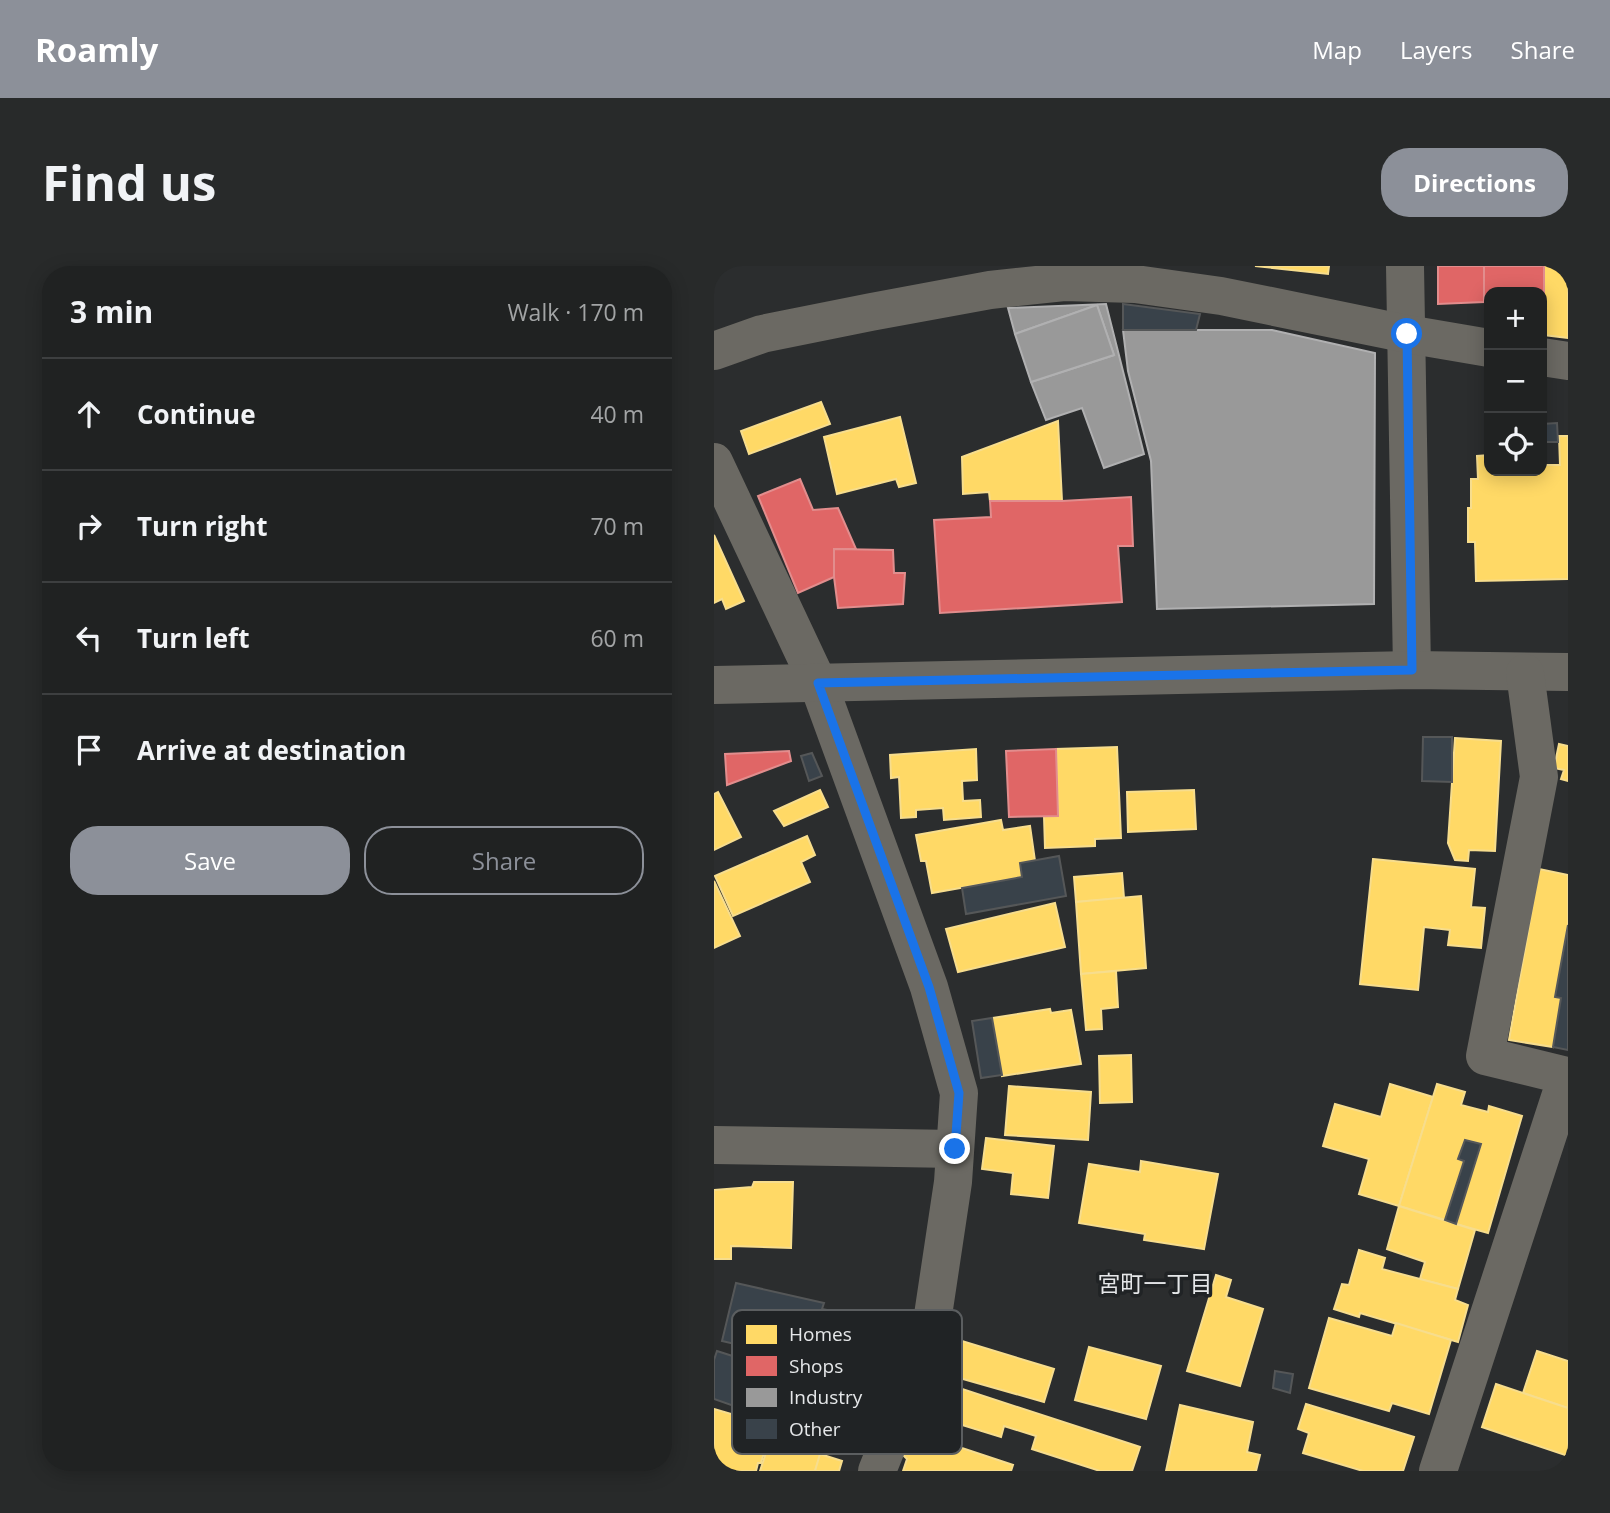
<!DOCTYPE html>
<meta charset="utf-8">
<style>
body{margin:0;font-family:"Open Sans","Noto Sans JP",sans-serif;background:#282a2a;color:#f1f3f6}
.controls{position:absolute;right:21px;top:21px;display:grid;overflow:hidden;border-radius:14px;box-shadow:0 4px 18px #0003}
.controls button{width:63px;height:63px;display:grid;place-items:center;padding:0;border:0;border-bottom:2px solid #3d3f40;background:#202222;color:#f1f3f6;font:35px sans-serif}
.stop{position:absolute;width:21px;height:21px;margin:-16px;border:5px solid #1a73e8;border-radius:50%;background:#fff}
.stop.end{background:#1a73e8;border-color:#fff;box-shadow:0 2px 7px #0008}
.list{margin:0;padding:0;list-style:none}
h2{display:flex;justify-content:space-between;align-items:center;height:91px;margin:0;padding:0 28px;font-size:30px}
h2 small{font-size:23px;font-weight:400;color:#a2a4a5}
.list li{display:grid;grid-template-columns:46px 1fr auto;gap:21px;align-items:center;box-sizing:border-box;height:112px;padding:0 28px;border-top:2px solid #3d3f40}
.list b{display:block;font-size:26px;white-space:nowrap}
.list em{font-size:23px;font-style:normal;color:#a2a4a5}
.actions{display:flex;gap:14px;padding:21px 28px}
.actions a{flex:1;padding:16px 0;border:2px solid #8c9099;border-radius:28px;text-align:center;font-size:24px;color:#8c9099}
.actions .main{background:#8c9099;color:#fff}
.icon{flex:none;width:38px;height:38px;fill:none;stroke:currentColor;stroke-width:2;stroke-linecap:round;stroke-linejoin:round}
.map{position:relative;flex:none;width:854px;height:1205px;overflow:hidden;border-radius:28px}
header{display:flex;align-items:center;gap:42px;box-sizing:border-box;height:98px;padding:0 35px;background:#8c9099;color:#fff}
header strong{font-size:33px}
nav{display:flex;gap:38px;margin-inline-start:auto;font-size:24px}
.intro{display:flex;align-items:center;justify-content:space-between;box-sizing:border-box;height:168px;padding:0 42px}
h1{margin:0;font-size:49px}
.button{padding:18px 32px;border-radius:28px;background:#8c9099;color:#fff;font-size:24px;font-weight:700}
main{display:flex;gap:42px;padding:0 42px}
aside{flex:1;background:#202222;border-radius:28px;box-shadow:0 4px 18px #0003}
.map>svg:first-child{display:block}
</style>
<header>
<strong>Roamly</strong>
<nav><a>Map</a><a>Layers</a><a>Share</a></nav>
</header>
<div class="intro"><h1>Find us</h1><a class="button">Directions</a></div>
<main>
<aside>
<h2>3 min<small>Walk · 170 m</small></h2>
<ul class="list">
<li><svg class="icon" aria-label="ahead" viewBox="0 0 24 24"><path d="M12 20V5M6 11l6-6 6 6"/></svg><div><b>Continue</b></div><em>40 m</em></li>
<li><svg class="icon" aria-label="right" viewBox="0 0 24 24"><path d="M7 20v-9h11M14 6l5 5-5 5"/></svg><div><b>Turn right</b></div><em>70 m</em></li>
<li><svg class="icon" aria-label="left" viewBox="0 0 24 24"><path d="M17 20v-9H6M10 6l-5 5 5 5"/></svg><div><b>Turn left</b></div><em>60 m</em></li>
<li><svg class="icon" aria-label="arrive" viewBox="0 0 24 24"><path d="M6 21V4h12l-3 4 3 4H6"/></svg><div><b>Arrive at destination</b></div></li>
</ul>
<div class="actions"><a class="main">Save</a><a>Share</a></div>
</aside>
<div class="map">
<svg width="854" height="1205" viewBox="0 0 854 1205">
<rect width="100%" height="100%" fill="#2b2d2e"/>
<g fill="#ffd966" stroke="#f7dd8d" stroke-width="2">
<polygon points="541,0 615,0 614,8"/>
<polygon points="830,0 854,0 854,72 830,69"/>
<polygon points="107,136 116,158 35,188 27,165"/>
<polygon points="186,151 202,217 185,221 182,213 123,228 110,171"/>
<polygon points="344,155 348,235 276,235 275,226 249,228 248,191"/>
<polygon points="845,170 854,170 854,313 762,315 761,276 754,276 754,242 757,242 757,213 764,213 763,190 775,189 775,205 828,205 828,199 846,199"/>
<polygon points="0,269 30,335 12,343 8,333 0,337"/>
<polygon points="741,472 787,475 781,585 755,584 754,595 741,594 734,577"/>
<polygon points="845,478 854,480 854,515 847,513 850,504 840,502"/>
<polygon points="403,481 407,572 381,573 381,580 331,582 330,550 344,550 342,483"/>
<polygon points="262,483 263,514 248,515 249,535 266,534 267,551 230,554 229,542 202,544 202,551 187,552 185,511 177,512 176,489"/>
<polygon points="106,524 114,541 70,560 60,545"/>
<polygon points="480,524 482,563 414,566 413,526"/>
<polygon points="4,526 27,571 0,584 0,528"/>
<polygon points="287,554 289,564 316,560 321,595 306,597 308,611 218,627 212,595 207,595 202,569"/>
<polygon points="93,570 101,589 87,596 96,616 19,650 1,610"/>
<polygon points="659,593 761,603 757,641 771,642 767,682 734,679 736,664 710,661 704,724 646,718"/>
<polygon points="825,603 854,609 854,659 841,731 847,732 839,781 795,774"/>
<polygon points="408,607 410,632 362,636 360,611"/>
<polygon points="0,615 26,670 0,682"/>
<polygon points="427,630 432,702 367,708 362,636"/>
<polygon points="341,637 351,681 244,706 232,663"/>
<polygon points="402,705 404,741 387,743 388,763 372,764 367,708"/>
<polygon points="336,743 337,747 357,744 367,798 288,810 278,752"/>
<polygon points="417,789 418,836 386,837 385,790"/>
<polygon points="676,818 719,831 685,940 645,928 655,893 609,880 621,838 667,851"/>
<polygon points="723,818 751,826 747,839 774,846 775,840 808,850 774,967 742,958 767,878 751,874 744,893 750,895 731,954 685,940"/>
<polygon points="295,820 377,826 374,874 291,869"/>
<polygon points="272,872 340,880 334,932 297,928 299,907 268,903"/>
<polygon points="427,895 504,908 490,983 430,974 431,968 365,957 375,898 426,906"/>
<polygon points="40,916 79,916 77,982 17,980 17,993 0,993 0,924 38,921"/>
<polygon points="685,940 761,964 744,1023 706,1013 711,996 673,983"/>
<polygon points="645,984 671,992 668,1003 744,1023 741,1034 754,1039 744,1076 646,1047 645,1051 620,1043 628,1018 635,1019"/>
<polygon points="502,1009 517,1014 512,1031 549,1043 526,1120 473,1105"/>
<polygon points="615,1052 678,1070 682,1057 737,1074 715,1148 678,1137 675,1145 595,1122"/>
<polygon points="238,1072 340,1103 330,1136 228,1107"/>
<polygon points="375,1081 447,1100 432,1153 361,1134"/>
<polygon points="823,1085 854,1095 854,1142 809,1127"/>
<polygon points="782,1118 854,1142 854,1190 768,1161"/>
<polygon points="239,1120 426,1181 418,1205 386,1205 318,1183 322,1170 290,1160 287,1171 229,1153"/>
<polygon points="592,1138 700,1171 689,1205 649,1205 589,1187 595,1167 584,1163"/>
<polygon points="466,1139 539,1156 533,1186 546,1189 542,1205 452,1205"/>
<polygon points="0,1143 58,1160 47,1197 44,1197 42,1205 0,1205"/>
<polygon points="59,1165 109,1181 101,1205 46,1205"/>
<polygon points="195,1171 231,1183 233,1177 299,1199 297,1205 189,1205 193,1193 189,1189"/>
<polygon points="106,1188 128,1195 125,1205 101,1205"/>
</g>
<g fill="#e06666" stroke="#e28d8d" stroke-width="2">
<polygon points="724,0 770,0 770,36 724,38"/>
<polygon points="770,0 830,0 830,56 828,56 828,26 775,26 775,36 770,36"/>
<polygon points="86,213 99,244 124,242 142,283 120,283 120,311 84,327 44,230"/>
<polygon points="417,231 419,280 404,280 408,336 226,347 220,254 277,251 276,235 348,235"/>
<polygon points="120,283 179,284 180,307 191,307 189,338 124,342 120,311"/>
<polygon points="342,483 344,550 295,551 292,485"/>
<polygon points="75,485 77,495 13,519 11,488"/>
</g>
<g fill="#999" stroke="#b0b0b1" stroke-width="2">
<polygon points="392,38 430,188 390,202 368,142 332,154 317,116 400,89 383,39 301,68 294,42"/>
<polygon points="383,39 400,89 317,116 301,68"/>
<polygon points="409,64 558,64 661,87 660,338 443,343 437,195 414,105"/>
</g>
<g fill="#39424a" stroke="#555758" stroke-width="2">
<polygon points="409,38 486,48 482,64 409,64"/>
<polygon points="843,157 844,176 828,176 828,158"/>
<polygon points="709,471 738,471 738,516 708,515"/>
<polygon points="98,487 108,510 95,515 87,490"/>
<polygon points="345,590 352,630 252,648 248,622 308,611 306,597"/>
<polygon points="854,659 854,784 839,781 847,732 841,731"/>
<polygon points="278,752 288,809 267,812 258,755"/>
<polygon points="751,874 767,878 742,958 731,954 750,895 744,893"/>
<polygon points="22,1017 110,1037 108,1043 128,1047 123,1073 101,1068 94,1095 8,1075"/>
<polygon points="3,1085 34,1095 20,1140 0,1133 0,1094"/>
<polygon points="561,1105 579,1108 576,1127 559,1122"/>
</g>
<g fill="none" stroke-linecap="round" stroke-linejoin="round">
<g stroke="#6b6963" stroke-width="38">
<polyline points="691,0 698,404"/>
<polyline points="0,85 48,68 157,46 276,24 350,16 421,18 507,30 693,68 775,82"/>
<polyline points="828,91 854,95"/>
<polyline points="0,196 104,417 215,721 245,827 239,916 215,1076 163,1205"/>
<polyline points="0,419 698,404 854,406"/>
<polyline points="0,879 241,883"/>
<polyline points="724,1205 853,810 771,790 825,511 811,407"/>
</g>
</g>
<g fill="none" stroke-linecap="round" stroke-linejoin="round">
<polyline stroke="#1a73e8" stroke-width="9" points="241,883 245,827 215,721 104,417 698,404 693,68"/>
</g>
<g text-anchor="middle" stroke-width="7" stroke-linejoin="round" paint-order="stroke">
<g font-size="23" fill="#e5e7e9" stroke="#202325">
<text x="441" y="1026">宮町一丁目</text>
</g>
</g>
<rect x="18" y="1044" width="230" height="144" rx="10" fill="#202325" stroke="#5b5e60" stroke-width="2"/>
<rect x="32" y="1059" width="31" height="19" fill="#ffd966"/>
<rect x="32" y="1090" width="31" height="20" fill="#e06666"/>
<rect x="32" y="1122" width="31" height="19" fill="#999"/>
<rect x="32" y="1153" width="31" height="20" fill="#39424a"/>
<g font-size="19" fill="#e5e7e9">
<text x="75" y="1075">Homes</text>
<text x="75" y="1107">Shops</text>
<text x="75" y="1138">Industry</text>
<text x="75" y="1170">Other</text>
</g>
</svg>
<div class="controls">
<button>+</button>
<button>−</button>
<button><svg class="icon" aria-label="locate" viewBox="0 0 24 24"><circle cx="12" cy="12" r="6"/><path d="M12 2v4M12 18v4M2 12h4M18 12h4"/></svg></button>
</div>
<div class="stop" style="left:693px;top:68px"></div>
<div class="stop end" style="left:241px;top:883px"></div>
</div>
</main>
